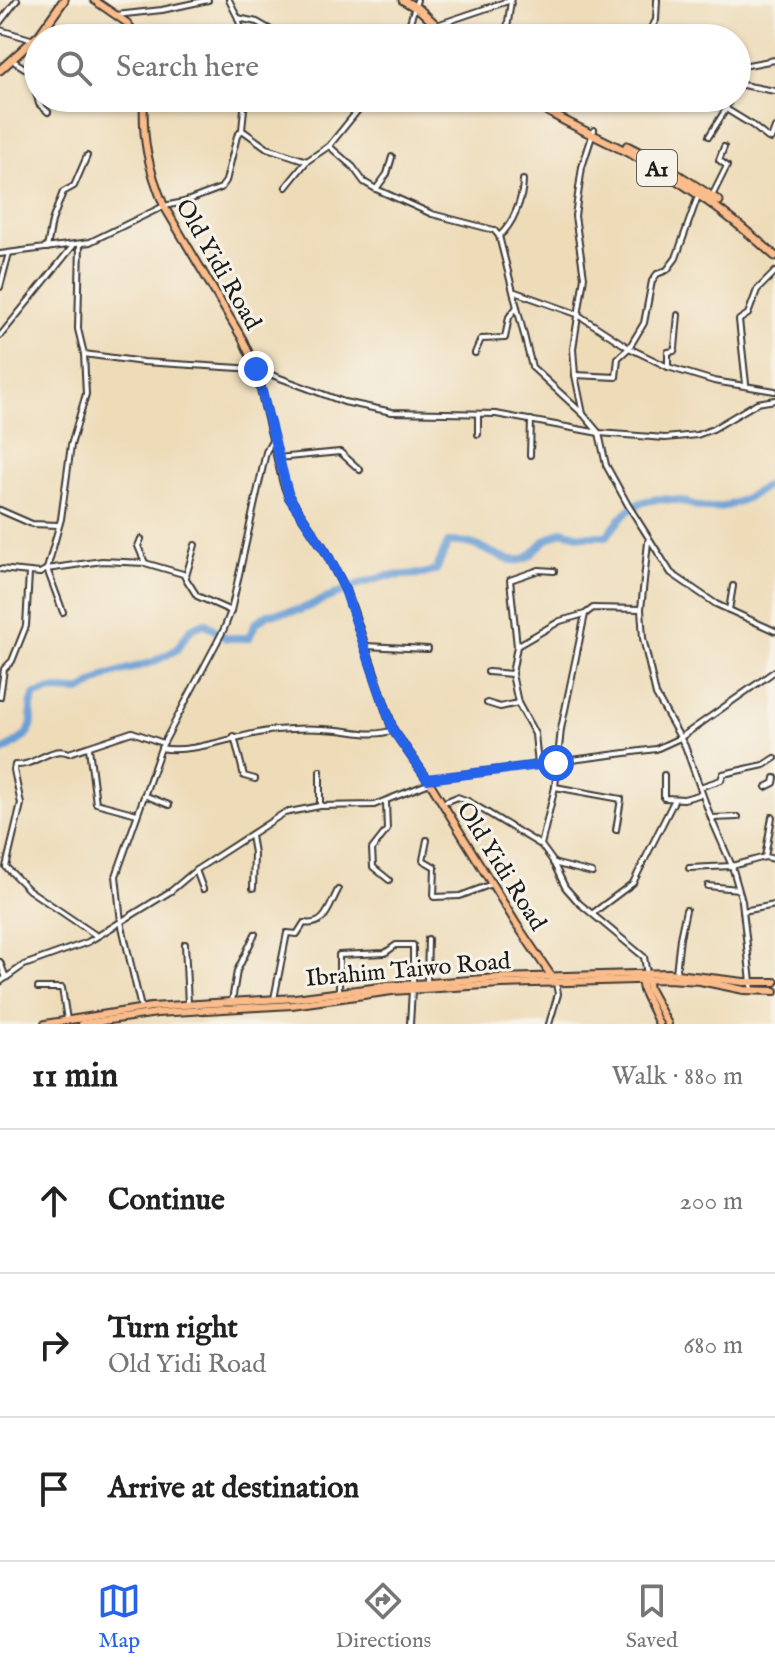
<!DOCTYPE html>
<meta charset="utf-8">
<style>
body{margin:0;font-family:"IM FELL English",serif;background:#f6f6f6;color:#222}
.stop{position:absolute;width:24px;height:24px;margin:-18px;border:6px solid #2563eb;border-radius:50%;background:#fff}
.stop.end{background:#2563eb;border-color:#fff;box-shadow:0 2px 8px #0008}
.list{margin:0;padding:0;list-style:none}
h2{display:flex;justify-content:space-between;align-items:center;height:104px;margin:0;padding:0 32px;font-size:34px}
h2 small{font-size:26px;font-weight:400;color:#767676}
.list li{display:grid;grid-template-columns:52px 1fr auto;gap:24px;align-items:center;box-sizing:border-box;height:144px;padding:0 32px;border-top:2px solid #e0e0e0}
.list b{display:block;font-size:30px;white-space:nowrap}
.list p{margin:0;font-size:26px;white-space:nowrap;color:#767676}
.list em{font-size:26px;font-style:normal;color:#767676}
.icon{flex:none;width:44px;height:44px;fill:none;stroke:currentColor;stroke-width:2;stroke-linecap:round;stroke-linejoin:round}
.map{position:relative;flex:none;width:775px;height:1024px;overflow:hidden}
.search{position:absolute;background:#fff;box-shadow:0 2px 6px #0004;left:24px;right:24px;top:24px;height:88px;display:flex;align-items:center;gap:20px;box-sizing:border-box;padding:0 28px;border-radius:44px;color:#767676;font-size:30px}
.sheet{height:536px;background:#fff}
nav{display:flex;justify-content:space-around;align-items:center;box-sizing:border-box;height:112px;border-top:2px solid #e0e0e0;background:#fff;font-size:22px;color:#767676}
nav a{display:grid;justify-items:center;gap:4px}
nav .on{color:#2563eb}
.map>svg:first-child{display:block}
</style>
<div class="map">
<svg width="775" height="1024" viewBox="0 0 775 1024">
<rect width="100%" height="100%" fill="#f7f3e8"/>
<filter id="ink" filterUnits="userSpaceOnUse"><feTurbulence type="fractalNoise" baseFrequency=".0125" numOctaves="2"/><feDisplacementMap in="SourceGraphic" scale="16" xChannelSelector="R" yChannelSelector="G"/><feConvolveMatrix kernelMatrix="1 2 1 2 8 2 1 2 1" color-interpolation-filters="sRGB"/></filter>
<filter id="wash" filterUnits="userSpaceOnUse"><feTurbulence type="fractalNoise" baseFrequency=".006" numOctaves="4" result="noise"/><feDisplacementMap in="SourceGraphic" scale="32" xChannelSelector="R" yChannelSelector="G"/><feGaussianBlur stdDeviation="1.8" result="paint"/><feColorMatrix in="noise" values="0 0 0 0 0 0 0 0 0 0 0 0 0 0 0 0 0 1.4 0 .05"/><feComposite in="paint" operator="in"/></filter>
<g filter="url(#wash)">
<rect width="100%" height="100%" fill="#eedcb9"/>
<g fill="none" stroke-linecap="round" stroke-linejoin="round">
<path stroke="#689dd4" stroke-width="8" d="M0,753c12,-8 32,-17 32,-32 -1,-14 -3,-12 3,-26l17,-5 28,1 28,-16 45,-13 23,-12 15,-21 14,-6 21,15h23l6,-14 13,-10 32,-4 59,-26 28,-8 36,-2 13,-4 12,-27c30,-7 57,26 78,15 8,-4 13,-13 20,-18 5,-3 11,-6 17,-9l18,5h26c21,-30 35,-42 74,-35 8,2 16,6 24,7 24,3 52,-15 70,-28"/>
</g>
</g>
<g filter="url(#ink)">
<g fill="none" stroke-linecap="round" stroke-linejoin="round">
<defs>
<g id="minor">
<polyline points="229,0 238,18 244,38"/>
<polyline points="511,1 507,29 535,38"/>
<polyline points="116,15 162,10 208,0"/>
<polyline points="238,18 257,22 285,38"/>
<polyline points="0,22 17,0"/>
<polyline points="437,25 511,0"/>
<polyline points="0,30 34,40"/>
<polyline points="146,38 166,35 174,38"/>
<polyline points="405,38 417,0"/>
<polyline points="646,38 656,20 657,0"/>
<polyline points="15,62 31,72 39,104 48,112"/>
<polyline points="737,67 775,60"/>
<polyline points="737,84 775,91"/>
<polyline points="245,98 242,130 267,148 307,161"/>
<polyline points="726,109 752,125 768,138 771,139 775,128"/>
<polyline points="594,130 582,167 575,216 584,277 573,349 575,375 583,414 599,433 606,465 628,505 671,573 716,604 775,631"/>
<polyline points="709,136 726,109 730,98"/>
<polyline points="329,146 353,167 364,182 376,189 432,214 494,230 499,236 532,367 583,414"/>
<polyline points="286,187 307,161 329,146 368,98"/>
<polyline points="376,189 387,174 392,157"/>
<polyline points="712,196 727,166 719,160 724,147"/>
<path d="M499,236c14,-11 24,-38 24,-56"/>
<polyline points="47,248 52,221 63,192 74,186 87,156"/>
<polyline points="0,254 90,242 164,206 184,202 221,188 226,181 237,136 242,130"/>
<polyline points="0,287 9,253"/>
<polyline points="515,292 577,314 629,348 668,367 714,381 775,391"/>
<polyline points="0,336 73,246"/>
<polyline points="475,353 481,339 505,338 509,317 517,307"/>
<polyline points="84,354 143,362 256,369 344,402 392,412 496,414 599,433 665,438 697,435 713,429 757,403 775,400"/>
<polyline points="668,367 668,352 674,351 675,348 678,315"/>
<polyline points="575,375 616,377 618,358 629,348 644,323 652,281 657,274 667,270 676,258 698,196"/>
<polyline points="746,384 739,320 748,314 757,290 775,272"/>
<polyline points="478,434 478,414"/>
<polyline points="530,455 531,420"/>
<polyline points="277,458 340,452 360,470"/>
<polyline points="0,510 32,524 58,525"/>
<polyline points="141,539 138,546 145,563"/>
<polyline points="648,542 641,609 643,638 656,695 685,746 711,818 732,866 742,901 752,991"/>
<polyline points="0,569 40,573 47,569 102,561 145,563 183,574 197,596 231,611"/>
<polyline points="186,576 195,545"/>
<polyline points="641,609 593,608 585,614 561,729 555,787 541,845 552,860 565,887 579,903 644,957 647,974"/>
<polyline points="729,610 733,586"/>
<polyline points="63,612 47,569 61,519 71,445 86,394 84,354 78,329 80,244"/>
<polyline points="365,646 428,649"/>
<polyline points="517,646 560,621 585,614"/>
<polyline points="488,672 512,674"/>
<polyline points="0,697 4,669 12,661 26,626 29,573"/>
<polyline points="487,703 500,707 518,703"/>
<polyline points="234,736 244,776 255,779"/>
<polyline points="89,748 96,803 137,814"/>
<path d="M161,748c30,7 81,-15 115,-18 20,-2 42,-2 62,0 19,2 36,7 55,0"/>
<polyline points="538,765 535,734 518,703 512,674 517,646 510,580 539,570 554,571"/>
<polyline points="664,775 664,798 684,799 702,794"/>
<polyline points="427,779 656,749 680,738 775,671"/>
<polyline points="555,787 621,799 616,830"/>
<polyline points="700,787 721,780 723,774 764,765 775,758"/>
<polyline points="766,787 774,783 775,778"/>
<polyline points="144,795 169,805"/>
<polyline points="386,802 387,830 372,849 373,867 389,880"/>
<polyline points="442,803 457,797 468,801 541,845"/>
<polyline points="320,806 320,771"/>
<polyline points="711,818 738,817"/>
<polyline points="251,836 254,853 253,888"/>
<polyline points="427,840 423,860 435,867 434,897 460,896 492,884"/>
<polyline points="765,857 772,817"/>
<polyline points="553,863 592,873"/>
<polyline points="689,868 732,866 765,857 775,859"/>
<polyline points="196,870 203,889"/>
<polyline points="708,886 738,889"/>
<polyline points="743,911 775,905"/>
<polyline points="593,913 633,883 675,799"/>
<path d="M97,936l-68,-46 -23,-23 15,-63 -7,-34 1,-5c19,2 36,-20 54,-12l63,-21 31,11"/>
<polyline points="185,944 188,1004"/>
<polyline points="0,962 6,978"/>
<polyline points="676,973 680,938 686,910"/>
<polyline points="0,982 24,965 88,942 171,891 196,870 284,813 320,806 374,805 430,783"/>
<polyline points="427,983 428,939"/>
<polyline points="38,988 62,988 67,1020"/>
<polyline points="339,992 339,955 385,953 396,945 413,945 413,984"/>
<path d="M274,999l13,-66 10,1 7,-11c22,4 25,-17 34,-33"/>
<polyline points="232,1001 237,971 255,934"/>
<polyline points="141,1008 121,922 116,876 161,748 224,629 231,611 266,452 272,441"/>
<polyline points="410,1024 412,990"/>
<polyline points="549,1024 558,994 556,983"/>
</g>
<g id="major">
<polyline points="94,0 127,23 137,38"/>
<path d="M144,98c-2,42 4,69 20,108l79,134 13,29 28,115 5,13 37,55 21,41 46,137 37,53 87,142 39,58"/>
<polyline points="647,978 649,989 668,1024"/>
<polyline points="641,979 643,990 659,1024"/>
<polyline points="45,1024 151,1007 295,998 388,986 498,978 669,973 744,982 775,982"/>
<polyline points="82,1024 157,1013 292,1005 392,991 501,984 667,979 700,981 744,990 775,991"/>
</g>
<g id="highway">
<polyline points="403,0 420,10 450,38"/>
<polyline points="0,70 40,34 64,0"/>
<path d="M527,98c37,26 80,42 119,64 48,26 89,58 129,94"/>
<polyline points="627,146 660,163 719,201"/>
</g>
</defs>
<use href="#minor" stroke="#3c3934" stroke-width="8"/>
<use href="#major" stroke="#3c3934" stroke-width="10"/>
<use href="#highway" stroke="#3c3934" stroke-width="11"/>
<use href="#minor" stroke="#fff" stroke-width="4"/>
<use href="#major" stroke="#fabc8b" stroke-width="6"/>
<use href="#highway" stroke="#fabc8b" stroke-width="7"/>
</g>
</g>
<g fill="none" stroke-linecap="round" stroke-linejoin="round" filter="url(#ink)">
<polyline stroke="#2563eb" stroke-width="10" points="256,369 289,497 326,552 344,587 393,730 427,779 556,763"/>
</g>
<g text-anchor="middle" stroke-width="6" stroke-linejoin="round" paint-order="stroke">
<rect fill="#f7f3e8" stroke="#5e5c59" stroke-width="2" x="637" y="150" width="40" height="36" rx="6"/>
<g font-size="22" font-weight="bold" fill="#1c1c1c">
<text x="657" y="176">A1</text>
</g>
<g font-size="24" fill="#1c1c1c" stroke="#f7f3e8">
<text transform="translate(219 264) rotate(60)" y="8">Old Yidi Road</text>
<text transform="translate(502 866) rotate(58)" y="8">Old Yidi Road</text>
<text transform="translate(408 969) rotate(-5)" y="8">Ibrahim Taiwo Road</text>
</g>
</g>
</svg>
<div class="stop" style="left:556px;top:763px"></div>
<div class="stop end" style="left:256px;top:369px"></div>
<div class="search"><svg class="icon" aria-label="search" viewBox="0 0 24 24"><circle cx="10" cy="10" r="6"/><path d="M15 15l6 6"/></svg>Search here</div>
</div>
<section class="sheet">
<h2>11 min<small>Walk · 880 m</small></h2>
<ul class="list">
<li><svg class="icon" aria-label="ahead" viewBox="0 0 24 24"><path d="M12 20V5M6 11l6-6 6 6"/></svg><div><b>Continue</b></div><em>200 m</em></li>
<li><svg class="icon" aria-label="right" viewBox="0 0 24 24"><path d="M7 20v-9h11M14 6l5 5-5 5"/></svg><div><b>Turn right</b><p>Old Yidi Road</p></div><em>680 m</em></li>
<li><svg class="icon" aria-label="arrive" viewBox="0 0 24 24"><path d="M6 21V4h12l-3 4 3 4H6"/></svg><div><b>Arrive at destination</b></div></li>
</ul>
</section>
<nav>
<a class="on"><svg class="icon" aria-label="map" viewBox="0 0 24 24"><path d="M3 6l6-2 6 2 6-2v14l-6 2-6-2-6 2zM9 4v14M15 6v14"/></svg>Map</a>
<a><svg class="icon" aria-label="directions" viewBox="0 0 24 24"><path d="M12 3l9 9-9 9-9-9zM9 14v-3h6M13 9l2 2-2 2"/></svg>Directions</a>
<a><svg class="icon" aria-label="saved" viewBox="0 0 24 24"><path d="M7 4h10v16l-5-4-5 4z"/></svg>Saved</a>
</nav>
